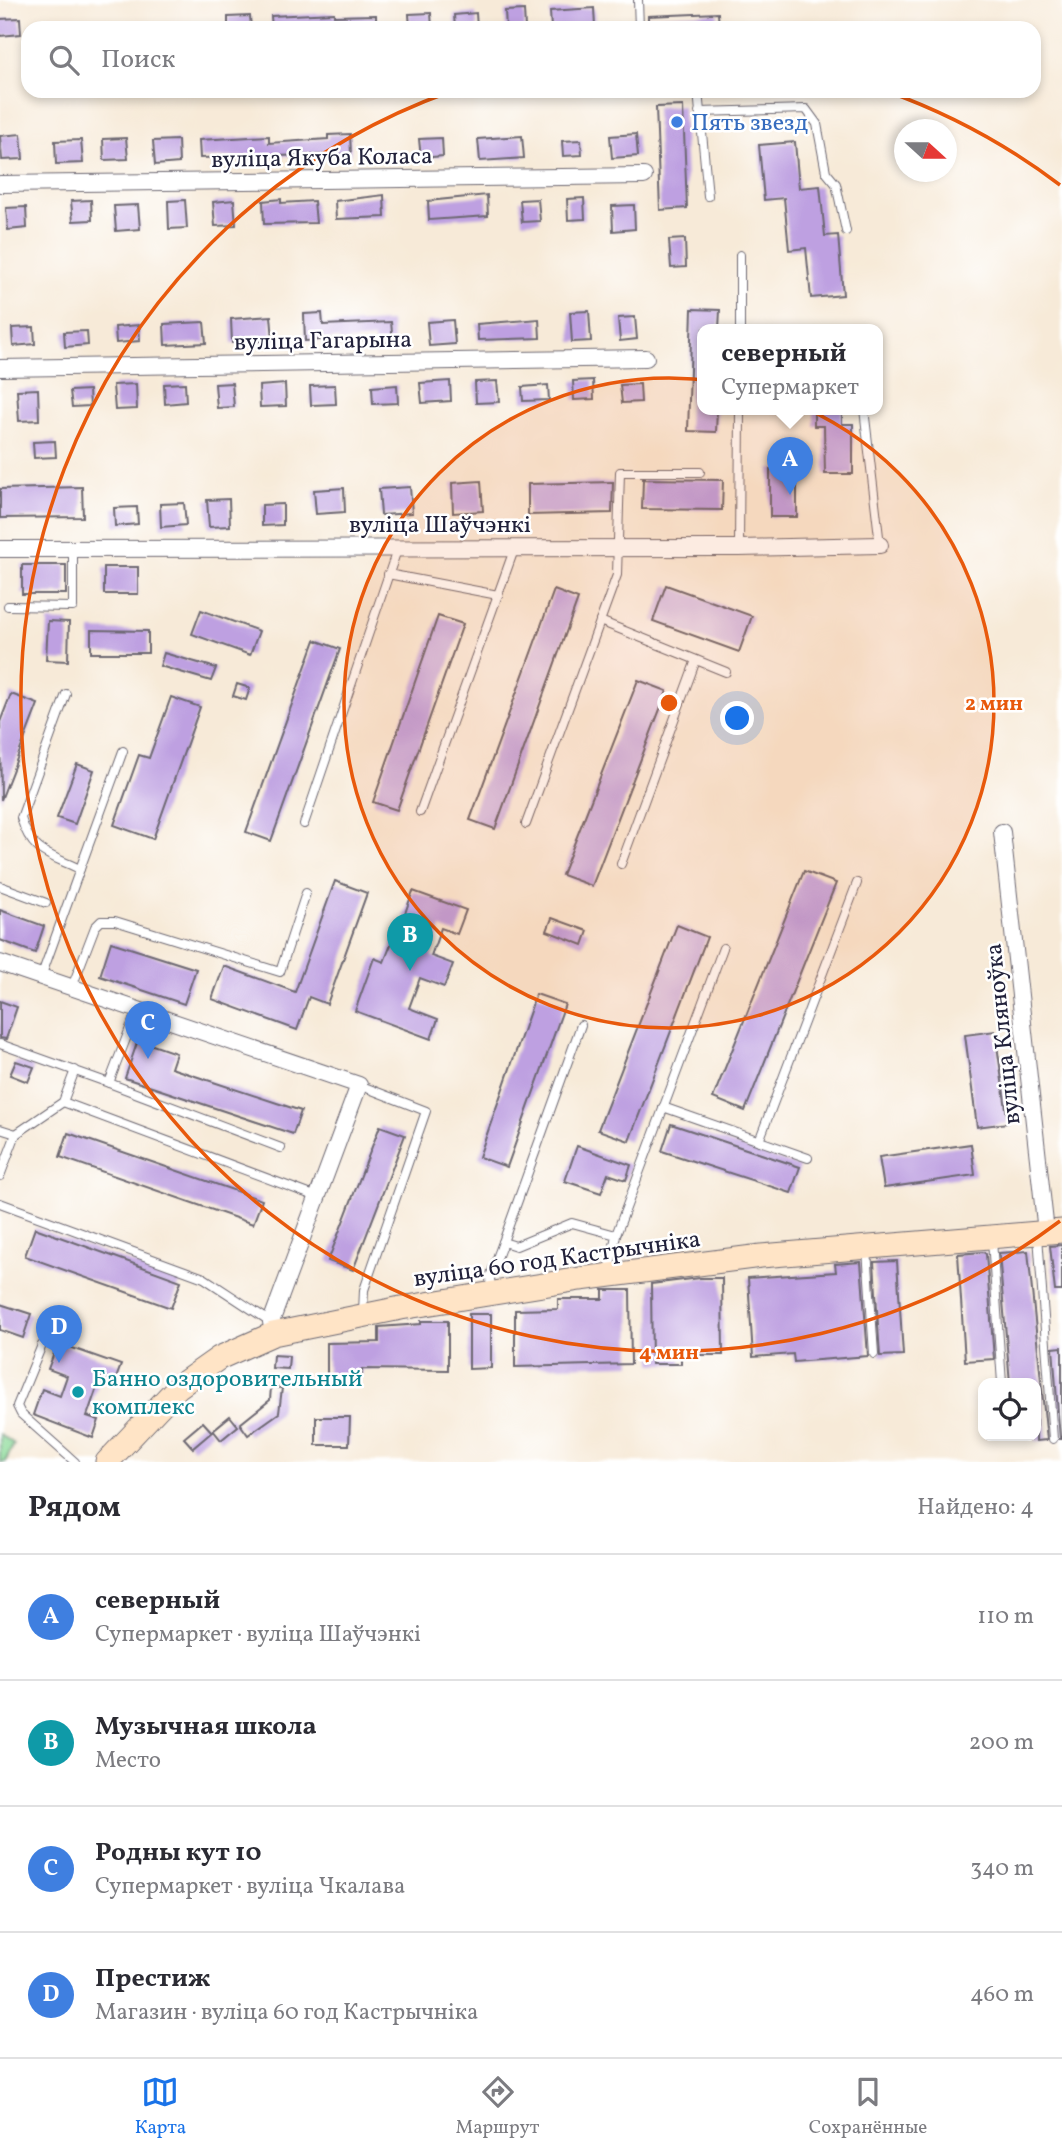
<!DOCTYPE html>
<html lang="ru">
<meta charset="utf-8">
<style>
body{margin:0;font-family:Vollkorn,serif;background:#f7f7f7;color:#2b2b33}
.controls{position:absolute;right:21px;bottom:21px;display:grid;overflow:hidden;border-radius:14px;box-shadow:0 4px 10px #0003}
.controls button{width:63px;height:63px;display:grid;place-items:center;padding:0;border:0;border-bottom:2px solid #e1e1e2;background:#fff;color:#2b2b33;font:35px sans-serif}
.compass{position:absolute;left:894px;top:119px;width:63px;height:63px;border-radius:50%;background:#fff;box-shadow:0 4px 10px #0003;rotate:111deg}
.you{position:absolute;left:738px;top:719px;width:24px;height:24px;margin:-18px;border:5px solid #fff;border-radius:50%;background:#1a73e8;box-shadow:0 0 0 10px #1a73e833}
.badge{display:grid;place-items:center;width:46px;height:46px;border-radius:50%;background:#1a73e8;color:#fff;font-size:23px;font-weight:700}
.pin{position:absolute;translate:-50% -58px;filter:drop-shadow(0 2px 4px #0008)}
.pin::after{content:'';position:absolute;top:37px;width:24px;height:21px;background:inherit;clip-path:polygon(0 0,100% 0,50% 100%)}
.popup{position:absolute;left:697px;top:324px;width:186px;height:91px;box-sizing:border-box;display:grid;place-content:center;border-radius:14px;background:#fff;filter:drop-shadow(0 2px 5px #0005);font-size:23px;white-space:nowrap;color:#7c7c81}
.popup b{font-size:26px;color:#2b2b33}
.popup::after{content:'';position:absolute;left:50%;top:100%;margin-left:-14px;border:14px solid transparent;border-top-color:#fff}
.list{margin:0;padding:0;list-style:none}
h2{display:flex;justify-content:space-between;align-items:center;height:91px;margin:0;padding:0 28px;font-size:30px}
h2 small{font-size:23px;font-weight:400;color:#7c7c81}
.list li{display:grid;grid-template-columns:46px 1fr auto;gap:21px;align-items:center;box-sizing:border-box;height:126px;padding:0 28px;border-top:2px solid #e1e1e2}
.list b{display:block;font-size:26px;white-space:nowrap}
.list p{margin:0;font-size:23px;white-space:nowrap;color:#7c7c81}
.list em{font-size:23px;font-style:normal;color:#7c7c81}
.icon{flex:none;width:38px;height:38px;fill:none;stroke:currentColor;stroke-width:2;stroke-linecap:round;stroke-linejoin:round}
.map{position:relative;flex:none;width:1062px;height:1462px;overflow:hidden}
.search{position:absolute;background:#fff;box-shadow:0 4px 10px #0003;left:21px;right:21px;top:21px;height:77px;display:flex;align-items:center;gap:18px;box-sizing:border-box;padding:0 24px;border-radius:21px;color:#7c7c81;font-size:26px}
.sheet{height:595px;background:#fff}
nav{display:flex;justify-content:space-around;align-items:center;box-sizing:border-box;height:98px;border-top:2px solid #e1e1e2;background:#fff;font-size:19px;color:#7c7c81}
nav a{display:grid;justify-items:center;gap:4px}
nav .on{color:#1a73e8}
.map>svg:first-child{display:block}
</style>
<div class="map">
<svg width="1062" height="1462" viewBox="0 0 1062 1462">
<rect width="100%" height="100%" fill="#fff"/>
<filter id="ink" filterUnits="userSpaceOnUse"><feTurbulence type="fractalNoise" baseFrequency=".0143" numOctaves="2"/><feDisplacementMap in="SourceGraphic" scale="14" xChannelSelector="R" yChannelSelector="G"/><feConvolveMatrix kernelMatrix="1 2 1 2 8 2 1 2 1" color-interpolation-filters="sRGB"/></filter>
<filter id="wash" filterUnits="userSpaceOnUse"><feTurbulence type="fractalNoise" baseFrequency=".00686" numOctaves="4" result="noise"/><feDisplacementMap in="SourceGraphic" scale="28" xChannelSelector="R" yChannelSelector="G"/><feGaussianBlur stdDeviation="1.57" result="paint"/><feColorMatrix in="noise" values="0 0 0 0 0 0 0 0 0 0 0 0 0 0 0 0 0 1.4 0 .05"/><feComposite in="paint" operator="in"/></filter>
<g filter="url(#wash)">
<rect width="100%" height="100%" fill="#f7ead8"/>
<polygon fill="#8bda98" stroke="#567e6a" stroke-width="2" points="0,1434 14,1444 5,1462 0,1462"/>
<g id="blocks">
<g fill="#bea0e1">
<polygon points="594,8 595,27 551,28 550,11"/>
<polygon points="524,10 525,28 506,28 505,11"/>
<polygon points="334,13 334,16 376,15 376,28 272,28 271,16"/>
<polygon points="431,13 432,28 410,28 409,14"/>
<polygon points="476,13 477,28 455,28 454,15"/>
<polygon points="718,13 719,28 648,28 648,16"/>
<polygon points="250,16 251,28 228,28 228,17"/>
<polygon points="20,18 21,34 0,36 0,19"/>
<polygon points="683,106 687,208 660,210 656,107"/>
<polygon points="21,134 23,159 2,160 0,136"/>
<polygon points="350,134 351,154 200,158 199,140 269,136 269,143 328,139 328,135"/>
<polygon points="636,134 638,156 612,158 610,136"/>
<polygon points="522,136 524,158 480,161 478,139"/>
<polygon points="126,138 128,159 104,160 103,139"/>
<polygon points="442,138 443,156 421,158 419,139"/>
<polygon points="81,140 83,163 56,164 55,141"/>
<polygon points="178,140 179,163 155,165 153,141"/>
<polygon points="581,140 582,155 563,156 562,141"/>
<polygon points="795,142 799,188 820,186 825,236 838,235 843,295 811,298 806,248 789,250 784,198 764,200 759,145"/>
<polygon points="384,195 385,217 336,219 335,201"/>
<polygon points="487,195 488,216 429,220 428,201"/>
<polygon points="584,198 585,219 568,220 567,199"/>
<polygon points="281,199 281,203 314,201 316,223 264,224 263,201"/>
<polygon points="538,199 540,221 522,222 520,200"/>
<polygon points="91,200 92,220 73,221 71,201"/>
<polygon points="185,200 187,228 169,229 168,201"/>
<polygon points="234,200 236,225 215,226 213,202"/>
<polygon points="138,205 140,229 116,231 114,206"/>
<polygon points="634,205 635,229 613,231 612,206"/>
<polygon points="26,207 27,228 8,230 6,208"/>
<polygon points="685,239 686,267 671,268 669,240"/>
<polygon points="692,309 720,310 719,329 703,329 703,409 717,409 716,432 688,431"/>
<polygon points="589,311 591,341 572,342 570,312"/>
<polygon points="322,313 323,325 391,322 393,342 374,343 374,339 339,342 339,339 305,341 304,314"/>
<polygon points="271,316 273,340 232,343 231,319"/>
<polygon points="635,317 637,339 620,341 618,318"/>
<polygon points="539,319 540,338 478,340 477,324"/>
<polygon points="453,320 455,344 429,346 427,322"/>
<polygon points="204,322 206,343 165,345 164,324"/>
<polygon points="139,325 140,341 116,343 115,327"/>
<polygon points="34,327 35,344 13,346 12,328"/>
<polygon points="87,331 88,345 65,347 64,332"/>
<polygon points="593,380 594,399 574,400 573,381"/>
<polygon points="450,381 451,401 422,403 420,383"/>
<polygon points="497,381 499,402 476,403 475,382"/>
<polygon points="185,383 186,402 165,404 164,384"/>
<polygon points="232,383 234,407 217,408 215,384"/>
<polygon points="136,384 137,409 115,410 113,385"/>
<polygon points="285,384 286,406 260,407 259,386"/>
<polygon points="640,384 641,402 622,403 620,385"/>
<polygon points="335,385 336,404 311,405 310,386"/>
<polygon points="397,385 398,403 373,404 372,387"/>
<polygon points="548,385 549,400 523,401 522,387"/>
<polygon points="38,389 39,420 19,421 17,390"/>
<polygon points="89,390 90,406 72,407 70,391"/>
<polygon points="814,409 842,409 842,424 853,424 853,474 825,474 824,426 814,426"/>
<polygon points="55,441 56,457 34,458 33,442"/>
<rect x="770" y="469" width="27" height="48"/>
<polygon points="643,479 723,480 722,510 642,509"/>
<polygon points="481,481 483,511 453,513 452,483"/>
<polygon points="613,482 612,513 528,515 528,484"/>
<polygon points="82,487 83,517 0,518 0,489"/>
<polygon points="410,487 412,513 381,515 379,489"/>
<polygon points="344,488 345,512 316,514 314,490"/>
<polygon points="229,499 230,526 209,527 207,500"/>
<polygon points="184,503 186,525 161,527 160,504"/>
<polygon points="283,504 283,525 262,526 262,505"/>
<polygon points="137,507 138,524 115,526 114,508"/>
<rect x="22" y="565" width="44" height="29"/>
<rect x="104" y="567" width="34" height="27"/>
<polygon points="666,585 752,616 739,652 653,621"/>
<polygon points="554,590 578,599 495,829 470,820"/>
<polygon points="201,610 259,631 250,655 192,634"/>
<polygon points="438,616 463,624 397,810 373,802"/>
<polygon points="48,621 69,622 68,661 46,660"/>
<polygon points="91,630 148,631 148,653 91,653"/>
<polygon points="315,640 340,649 271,841 246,832"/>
<polygon points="164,653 216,668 211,681 160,666"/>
<polygon points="638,680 667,691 592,886 562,875"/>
<polygon points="237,684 250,688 246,700 233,696"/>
<polygon points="11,694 38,704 1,800 0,722"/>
<polygon points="171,697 200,707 153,839 114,825 139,755 149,758"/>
<polygon points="77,764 94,770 75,824 57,818"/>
<polygon points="804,871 836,883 745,1111 713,1098"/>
<polygon points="335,881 367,893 327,1004 309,997 297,1030 212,999 224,966 295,992"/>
<polygon points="413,891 466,910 457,934 441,928 431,956 453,964 444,987 420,978 409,1008 438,1019 431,1039 355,1011 374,958 384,962 392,942 414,950 424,924 404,916"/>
<polygon points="0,910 44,926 35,953 0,940"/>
<polygon points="552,918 588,931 583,945 547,931"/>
<polygon points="677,925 707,937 629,1141 598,1130"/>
<polygon points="111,942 196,969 184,1004 100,976"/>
<polygon points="536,994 565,1004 507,1167 479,1157"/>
<polygon points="0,1001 17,1007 6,1039 0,1038"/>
<polygon points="995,1031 1008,1123 977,1127 965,1035"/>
<polygon points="138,1040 176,1053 171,1068 301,1111 293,1134 125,1078"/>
<polygon points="16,1061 34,1067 28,1082 10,1075"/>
<polygon points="671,1124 800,1167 791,1193 662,1151"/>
<polygon points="380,1126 405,1135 353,1270 328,1261"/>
<polygon points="68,1133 262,1200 253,1224 60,1157"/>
<polygon points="971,1144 975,1175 884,1188 879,1157"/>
<polygon points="577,1146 631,1165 626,1180 608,1174 601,1193 565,1181"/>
<polygon points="35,1228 181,1281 171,1308 25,1256"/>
<polygon points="1062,1245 1062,1291 1055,1291 1050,1246"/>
<polygon points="1028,1251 1047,1440 1036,1441 1036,1383 1010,1383 999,1253"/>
<polygon points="983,1252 986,1254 994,1359 965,1361 958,1254"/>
<polygon points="897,1261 903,1355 880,1356 874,1262"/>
<polygon points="861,1262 868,1356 794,1362 793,1354 753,1357 748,1278 836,1272 835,1264"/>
<polygon points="700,1278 722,1278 723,1355 681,1355 681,1364 652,1364 651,1284"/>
<polygon points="603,1290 630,1290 631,1364 515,1367 515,1310 558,1309 558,1299 603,1299"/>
<polygon points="0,1304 31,1314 23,1338 0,1330"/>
<polygon points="469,1314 491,1314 491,1368 469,1369"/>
<polygon points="421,1321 448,1321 448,1370 362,1369 362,1376 327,1376 327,1343 379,1342 379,1327 421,1324"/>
<polygon points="58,1343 121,1365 115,1381 101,1376 87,1416 99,1420 93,1438 33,1415 42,1389 60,1396 67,1376 48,1369"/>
<polygon points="1062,1347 1062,1439 1060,1439 1053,1348"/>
<polygon points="273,1355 289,1356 288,1369 272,1368"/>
<polygon points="271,1387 282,1388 279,1413 248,1435 240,1424 270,1400"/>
<polygon points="230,1416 238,1426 221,1440 213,1430"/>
<polygon points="316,1417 350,1417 349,1445 316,1445"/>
<polygon points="203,1422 212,1432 193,1448 184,1438"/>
</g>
</g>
</g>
<g filter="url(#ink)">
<use href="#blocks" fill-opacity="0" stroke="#6d6872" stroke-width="2"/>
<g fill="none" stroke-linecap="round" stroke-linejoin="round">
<defs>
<g id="lane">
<polyline points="638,0 639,28"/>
<polyline points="698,91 708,196"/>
<polyline points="699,112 806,109 817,124 826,172 836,184 846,231"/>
<polyline points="740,329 740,255"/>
<polyline points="864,409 880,545"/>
<polyline points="739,548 740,409"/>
<polyline points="388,574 498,595"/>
<polyline points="8,606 73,607 73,549"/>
<polyline points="600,621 726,672"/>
<polyline points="420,812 515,547"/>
<polyline points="304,824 398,547"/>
<polyline points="526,824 617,575 620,472 700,472"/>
<polyline points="621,864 696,660"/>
<polyline points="80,869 123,751"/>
<polyline points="0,886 46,903"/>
<path d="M41,977l39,-108c-30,-14 -49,-16 -59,-51l45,-124"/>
<polyline points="72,987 95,927 101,921 115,921 280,972 306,893"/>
<polyline points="137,1010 109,1083 281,1148"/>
<polyline points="0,1044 109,1083"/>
<polyline points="359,1085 426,1111 364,1290 363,1312"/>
<polyline points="63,1102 317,1197"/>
<polyline points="663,1107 808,1158"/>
<polyline points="0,1129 16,1134"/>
<polyline points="759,1141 857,883"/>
<polyline points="0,1176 16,1134 63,1102 75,1070"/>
<polyline points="0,1203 204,1278 271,1322"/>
<polyline points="616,1235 723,948"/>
<polyline points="1038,1236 1053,1439"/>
<polyline points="992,1240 1002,1383"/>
<polyline points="503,1242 581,1025"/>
<polyline points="867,1249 874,1354"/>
<polyline points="491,1292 490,1277 503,1242 516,1246 572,1223 616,1235 609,1272"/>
<polyline points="42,1345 17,1406 21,1414 75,1462"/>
</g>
<g id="street">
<polyline points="0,184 644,176"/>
<polyline points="0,368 646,358"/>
<polyline points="0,549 739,548 880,545"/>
<polyline points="1002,832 1046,1232"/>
<polyline points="0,963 359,1085 271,1322 273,1334"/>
</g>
<polyline id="secondary" points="107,1462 178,1387 219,1358 273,1334 401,1308 580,1279 761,1256 1062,1231"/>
</defs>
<use href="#lane" stroke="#6d6872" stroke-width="10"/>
<use href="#street" stroke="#6d6872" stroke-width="18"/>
<use href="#secondary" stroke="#6d6872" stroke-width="25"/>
<use href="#lane" stroke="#fff" stroke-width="8"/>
<use href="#street" stroke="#fff" stroke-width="16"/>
<use href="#secondary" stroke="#ffe4c6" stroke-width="23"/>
</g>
</g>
<circle cx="669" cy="703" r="325" fill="#e8590c" fill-opacity=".12"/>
<g fill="none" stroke="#e8590c" stroke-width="3.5">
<circle cx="669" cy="703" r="325"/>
<path d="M1060 1221A649 649 0 1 1 452 91M886 91A649 649 0 0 1 1060 185"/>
</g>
<circle fill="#3f7fe0" stroke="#fff" stroke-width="2.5" cx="677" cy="122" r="7"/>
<circle fill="#0f9aa8" stroke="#fff" stroke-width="2.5" cx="78" cy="1392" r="7"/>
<g text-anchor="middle" stroke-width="5" stroke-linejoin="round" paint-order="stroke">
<g font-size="24" fill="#366cbe" stroke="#fff" text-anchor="start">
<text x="691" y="130">Пять звезд</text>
</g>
<g font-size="24" fill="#22223b" stroke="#fff">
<text transform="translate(322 157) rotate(-1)" y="8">вуліца Якуба Коласа</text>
<text transform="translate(323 340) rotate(-1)" y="8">вуліца Гагарына</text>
<text x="440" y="532">вуліца Шаўчэнкі</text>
<text transform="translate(1002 1034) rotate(-96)" y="8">вуліца Кляноўка</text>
<text transform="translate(557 1258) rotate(-8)" y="8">вуліца 60 год Кастрычніка</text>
</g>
<g font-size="24" fill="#0d838f" stroke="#fff" text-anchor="start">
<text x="92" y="1386">Банно оздоровительный<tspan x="92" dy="28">комплекс</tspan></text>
</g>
</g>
<circle cx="669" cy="703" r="10" fill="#e8590c" stroke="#fff" stroke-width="3.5"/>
<g font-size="21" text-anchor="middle" font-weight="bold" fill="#e8590c" stroke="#fff" stroke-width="5" stroke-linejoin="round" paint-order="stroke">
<text x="994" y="710">2 мин</text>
<text x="669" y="1359">4 мин</text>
</g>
</svg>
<div class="controls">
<button><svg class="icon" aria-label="locate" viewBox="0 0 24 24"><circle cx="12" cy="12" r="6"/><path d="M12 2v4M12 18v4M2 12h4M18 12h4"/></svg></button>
</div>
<svg class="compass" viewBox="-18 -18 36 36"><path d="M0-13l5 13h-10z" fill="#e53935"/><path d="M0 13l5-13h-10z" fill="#7c7c81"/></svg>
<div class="you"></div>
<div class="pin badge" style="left:790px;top:495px;background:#3f7fe0">A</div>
<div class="popup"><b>северный</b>Супермаркет</div>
<div class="pin badge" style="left:410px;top:971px;background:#0f9aa8">B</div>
<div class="pin badge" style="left:148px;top:1059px;background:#3f7fe0">C</div>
<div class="pin badge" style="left:59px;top:1363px;background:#3f7fe0">D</div>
<div class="search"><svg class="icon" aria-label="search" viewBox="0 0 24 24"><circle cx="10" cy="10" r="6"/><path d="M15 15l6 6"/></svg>Поиск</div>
</div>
<section class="sheet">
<h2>Рядом<small>Найдено: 4</small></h2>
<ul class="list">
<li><span class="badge" style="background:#3f7fe0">A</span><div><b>северный</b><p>Супермаркет · вуліца Шаўчэнкі</p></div><em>110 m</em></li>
<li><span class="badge" style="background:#0f9aa8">B</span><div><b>Музычная школа</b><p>Место</p></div><em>200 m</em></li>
<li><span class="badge" style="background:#3f7fe0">C</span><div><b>Родны кут 10</b><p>Супермаркет · вуліца Чкалава</p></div><em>340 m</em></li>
<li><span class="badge" style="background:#3f7fe0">D</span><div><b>Престиж</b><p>Магазин · вуліца 60 год Кастрычніка</p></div><em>460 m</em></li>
</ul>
</section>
<nav>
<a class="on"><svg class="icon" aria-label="map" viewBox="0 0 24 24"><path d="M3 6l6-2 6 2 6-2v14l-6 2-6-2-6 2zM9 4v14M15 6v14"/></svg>Карта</a>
<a><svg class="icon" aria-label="directions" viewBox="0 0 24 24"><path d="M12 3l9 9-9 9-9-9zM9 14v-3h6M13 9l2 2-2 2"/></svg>Маршрут</a>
<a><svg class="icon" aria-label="saved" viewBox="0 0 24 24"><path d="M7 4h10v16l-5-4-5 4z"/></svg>Сохранённые</a>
</nav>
